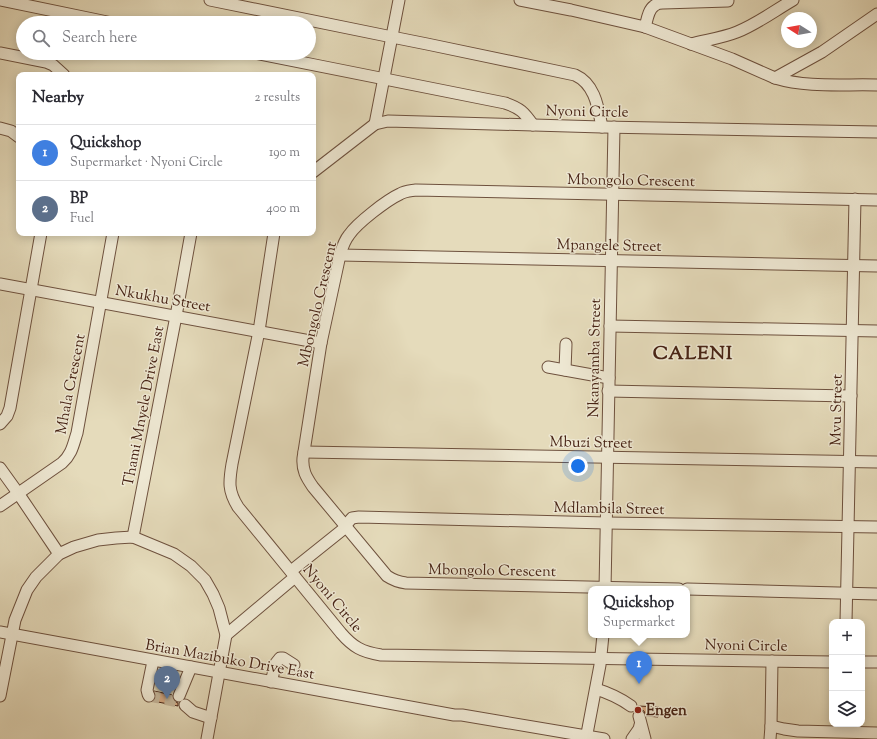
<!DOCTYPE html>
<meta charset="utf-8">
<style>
body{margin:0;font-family:"Sorts Mill Goudy",serif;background:#f7f7f7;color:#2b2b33}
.controls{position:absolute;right:12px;bottom:12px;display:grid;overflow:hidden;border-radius:8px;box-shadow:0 2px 10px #0003}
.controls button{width:36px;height:36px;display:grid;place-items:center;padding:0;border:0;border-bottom:1px solid #e1e1e2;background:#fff;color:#2b2b33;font:20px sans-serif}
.compass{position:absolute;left:781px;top:12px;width:36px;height:36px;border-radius:50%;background:#fff;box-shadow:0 2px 10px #0003;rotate:281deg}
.you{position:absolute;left:578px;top:466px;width:14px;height:14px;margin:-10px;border:3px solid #fff;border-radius:50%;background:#1a73e8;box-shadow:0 0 0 6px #1a73e833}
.badge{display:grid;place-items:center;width:26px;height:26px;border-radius:50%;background:#8f2418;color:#fff;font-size:13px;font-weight:700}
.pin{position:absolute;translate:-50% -33px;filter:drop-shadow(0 1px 2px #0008)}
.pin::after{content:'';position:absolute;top:21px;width:14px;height:12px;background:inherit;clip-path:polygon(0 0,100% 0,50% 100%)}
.popup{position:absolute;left:588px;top:586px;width:102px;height:52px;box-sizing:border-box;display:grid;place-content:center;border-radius:8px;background:#fff;filter:drop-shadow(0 1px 3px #0005);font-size:13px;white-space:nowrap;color:#7c7c81}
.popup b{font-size:15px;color:#2b2b33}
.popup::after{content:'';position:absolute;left:50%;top:100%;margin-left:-8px;border:8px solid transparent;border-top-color:#fff}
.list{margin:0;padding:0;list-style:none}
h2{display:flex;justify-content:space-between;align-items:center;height:52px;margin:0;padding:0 16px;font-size:17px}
h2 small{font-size:13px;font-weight:400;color:#7c7c81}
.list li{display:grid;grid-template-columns:26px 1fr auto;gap:12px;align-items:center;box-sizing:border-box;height:56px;padding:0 16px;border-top:1px solid #e1e1e2}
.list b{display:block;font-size:15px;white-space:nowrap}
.list p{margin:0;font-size:13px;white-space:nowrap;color:#7c7c81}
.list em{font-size:13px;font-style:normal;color:#7c7c81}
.icon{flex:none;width:22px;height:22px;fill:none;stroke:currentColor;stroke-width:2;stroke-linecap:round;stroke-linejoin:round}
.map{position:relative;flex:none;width:877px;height:739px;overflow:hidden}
.search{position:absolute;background:#fff;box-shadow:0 2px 10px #0003;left:16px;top:16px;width:300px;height:44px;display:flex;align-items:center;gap:10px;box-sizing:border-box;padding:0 14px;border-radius:22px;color:#7c7c81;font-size:15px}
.panel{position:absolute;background:#fff;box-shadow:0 2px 10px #0003;left:16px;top:72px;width:300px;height:164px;border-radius:8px}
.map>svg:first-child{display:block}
</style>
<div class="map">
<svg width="877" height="739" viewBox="0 0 877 739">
<rect width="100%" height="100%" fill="#e5dbbb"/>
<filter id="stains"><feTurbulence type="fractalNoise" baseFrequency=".005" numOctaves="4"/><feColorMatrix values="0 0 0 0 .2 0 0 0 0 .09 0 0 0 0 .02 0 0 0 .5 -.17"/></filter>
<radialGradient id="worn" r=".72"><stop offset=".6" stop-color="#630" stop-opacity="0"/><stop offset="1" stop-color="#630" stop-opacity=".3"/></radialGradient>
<g fill="#d5a982" stroke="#472315">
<polygon points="154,691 172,695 173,700 176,702 178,703 178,706 153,701 156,697"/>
<polygon points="638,706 659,707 658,717 646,716 644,711 640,709 637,709"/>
</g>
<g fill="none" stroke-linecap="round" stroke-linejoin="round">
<polyline stroke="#c5b69a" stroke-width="11" stroke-dasharray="11 5.5" stroke-linecap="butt" points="149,696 178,702 185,705"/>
<defs>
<g id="minor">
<polyline points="1,0 112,23"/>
<path d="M210,0l182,37 35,7 148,31c20,9 23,32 27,52"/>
<path d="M520,0l51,10 74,17 87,32 43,19c33,10 68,6 102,7"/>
<path d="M645,27c2,-6 3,-17 9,-21 2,-2 6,-3 9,-3l65,-2"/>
<path d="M691,44c15,-4 31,-6 46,-12 20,-8 37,-21 56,-32"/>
<polyline points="0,53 46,62 53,65 64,75"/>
<path d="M255,53l250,50c15,5 19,9 28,22"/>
<polyline points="775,78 822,52 877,14"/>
<polyline points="375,124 399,0"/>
<polyline points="0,128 11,131 19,137"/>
<polyline points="313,172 375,124 388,121 602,127 877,132"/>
<path d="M274,233l-15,98 -27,133c-3,18 -4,27 6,43l103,126c12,14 21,19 40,22l451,7"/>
<polyline points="340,255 877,266"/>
<polyline points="0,284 321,343"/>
<polyline points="610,326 877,331"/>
<polyline points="548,367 609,378"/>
<polyline points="565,370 566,344"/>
<polyline points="608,391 851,396"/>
<polyline points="0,424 7,416 10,408 41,233"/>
<polyline points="304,452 877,462"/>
<polyline points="0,468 18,493 59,554"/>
<path d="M0,506l62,-43c10,-9 11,-18 15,-30l36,-200"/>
<polyline points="345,526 352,518 359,517 606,523 877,527"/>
<polyline points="133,537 176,316 191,233"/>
<polyline points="291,571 346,527"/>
<polyline points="605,589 614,127"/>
<path d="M679,589l-273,-6c-8,-1 -13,-3 -19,-7l-74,-89c-7,-10 -11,-17 -10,-29l18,-115 19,-88c2,-7 4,-14 9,-20 8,-12 38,-35 51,-41 5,-3 10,-3 16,-4l461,10"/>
<polyline points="687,589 877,594"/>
<polyline points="846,622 855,199"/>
<polyline points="0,632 454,715 462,715 604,739"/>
<polyline points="226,635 295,577"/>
<polyline points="862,662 877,662"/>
<polyline points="271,682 276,663 280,658 283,658 294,665"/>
<path d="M596,689c13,4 24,9 35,17"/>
<polyline points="0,696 15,620 27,590 36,577 59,554 74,547 98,540 116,538 133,537 174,554 191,566 205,580 213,594 219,608 226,635 207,739"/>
<polyline points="149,696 148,694 147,690 153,661"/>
<polyline points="179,696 191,667"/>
<polyline points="185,705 193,712 211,718"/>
<polyline points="639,716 645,739"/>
<polyline points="771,726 784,729 798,731 877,733"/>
<polyline points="586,739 600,665 603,635"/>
<polyline points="632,739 639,729 640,725"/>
<polyline points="770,739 771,726 772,661"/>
</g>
</defs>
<use href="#minor" stroke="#6e513e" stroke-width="13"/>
<use href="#minor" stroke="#eee8d3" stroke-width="11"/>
</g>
<circle fill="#8f2418" stroke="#eee8d3" stroke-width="1.5" cx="638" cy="710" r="4"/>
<g text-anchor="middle" stroke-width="3" stroke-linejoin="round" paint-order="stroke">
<g font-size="15" fill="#472315" stroke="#eee8d3">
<text transform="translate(587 111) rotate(1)" y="5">Nyoni Circle</text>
<text transform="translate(631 180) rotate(1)" y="5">Mbongolo Crescent</text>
<text transform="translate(609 245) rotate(1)" y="5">Mpangele Street</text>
<text transform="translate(163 298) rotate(10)" y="5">Nkukhu Street</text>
<text transform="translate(317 304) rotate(-77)" y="5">Mbongolo Crescent</text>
<text transform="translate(594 358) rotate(-89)" y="5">Nkanyamba Street</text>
<text transform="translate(70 384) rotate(-79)" y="5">Mhala Crescent</text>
<text transform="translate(143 406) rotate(-79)" y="5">Thami Mnyele Drive East</text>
<text transform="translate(836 410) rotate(-89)" y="5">Mvu Street</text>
<text transform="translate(591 442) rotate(1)" y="5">Mbuzi Street</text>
<text transform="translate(609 508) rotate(1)" y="5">Mdlambila Street</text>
<text transform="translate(492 570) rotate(1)" y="5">Mbongolo Crescent</text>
<text transform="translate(333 598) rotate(50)" y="5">Nyoni Circle</text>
<text transform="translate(746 645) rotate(1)" y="5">Nyoni Circle</text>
<text transform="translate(230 659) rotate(10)" y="5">Brian Mazibuko Drive East</text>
</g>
<g font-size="15" font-weight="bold" fill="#472315" stroke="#eee8d3" text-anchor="start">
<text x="646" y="715">Engen</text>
</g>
<g font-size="19" font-weight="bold" letter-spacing="1" fill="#472315" stroke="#eee8d3">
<text x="693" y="359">CALENI</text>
</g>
</g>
<rect width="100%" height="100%" filter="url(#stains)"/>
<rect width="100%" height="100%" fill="url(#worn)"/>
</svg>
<div class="controls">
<button>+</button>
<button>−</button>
<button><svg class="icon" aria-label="layers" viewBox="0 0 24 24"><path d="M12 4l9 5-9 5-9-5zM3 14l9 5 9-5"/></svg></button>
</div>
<svg class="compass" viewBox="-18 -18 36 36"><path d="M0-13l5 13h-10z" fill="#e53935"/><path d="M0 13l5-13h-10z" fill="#7c7c81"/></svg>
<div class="you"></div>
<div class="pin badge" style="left:639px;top:684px;background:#3f7fe0">1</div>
<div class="popup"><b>Quickshop</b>Supermarket</div>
<div class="pin badge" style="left:167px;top:699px;background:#5c6f8a">2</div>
<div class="search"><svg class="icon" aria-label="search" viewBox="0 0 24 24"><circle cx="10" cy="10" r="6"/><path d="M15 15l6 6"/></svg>Search here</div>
<section class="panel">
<h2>Nearby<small>2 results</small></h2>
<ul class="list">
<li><span class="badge" style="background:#3f7fe0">1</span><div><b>Quickshop</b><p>Supermarket · Nyoni Circle</p></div><em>190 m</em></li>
<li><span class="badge" style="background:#5c6f8a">2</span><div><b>BP</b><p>Fuel</p></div><em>400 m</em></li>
</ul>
</section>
</div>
